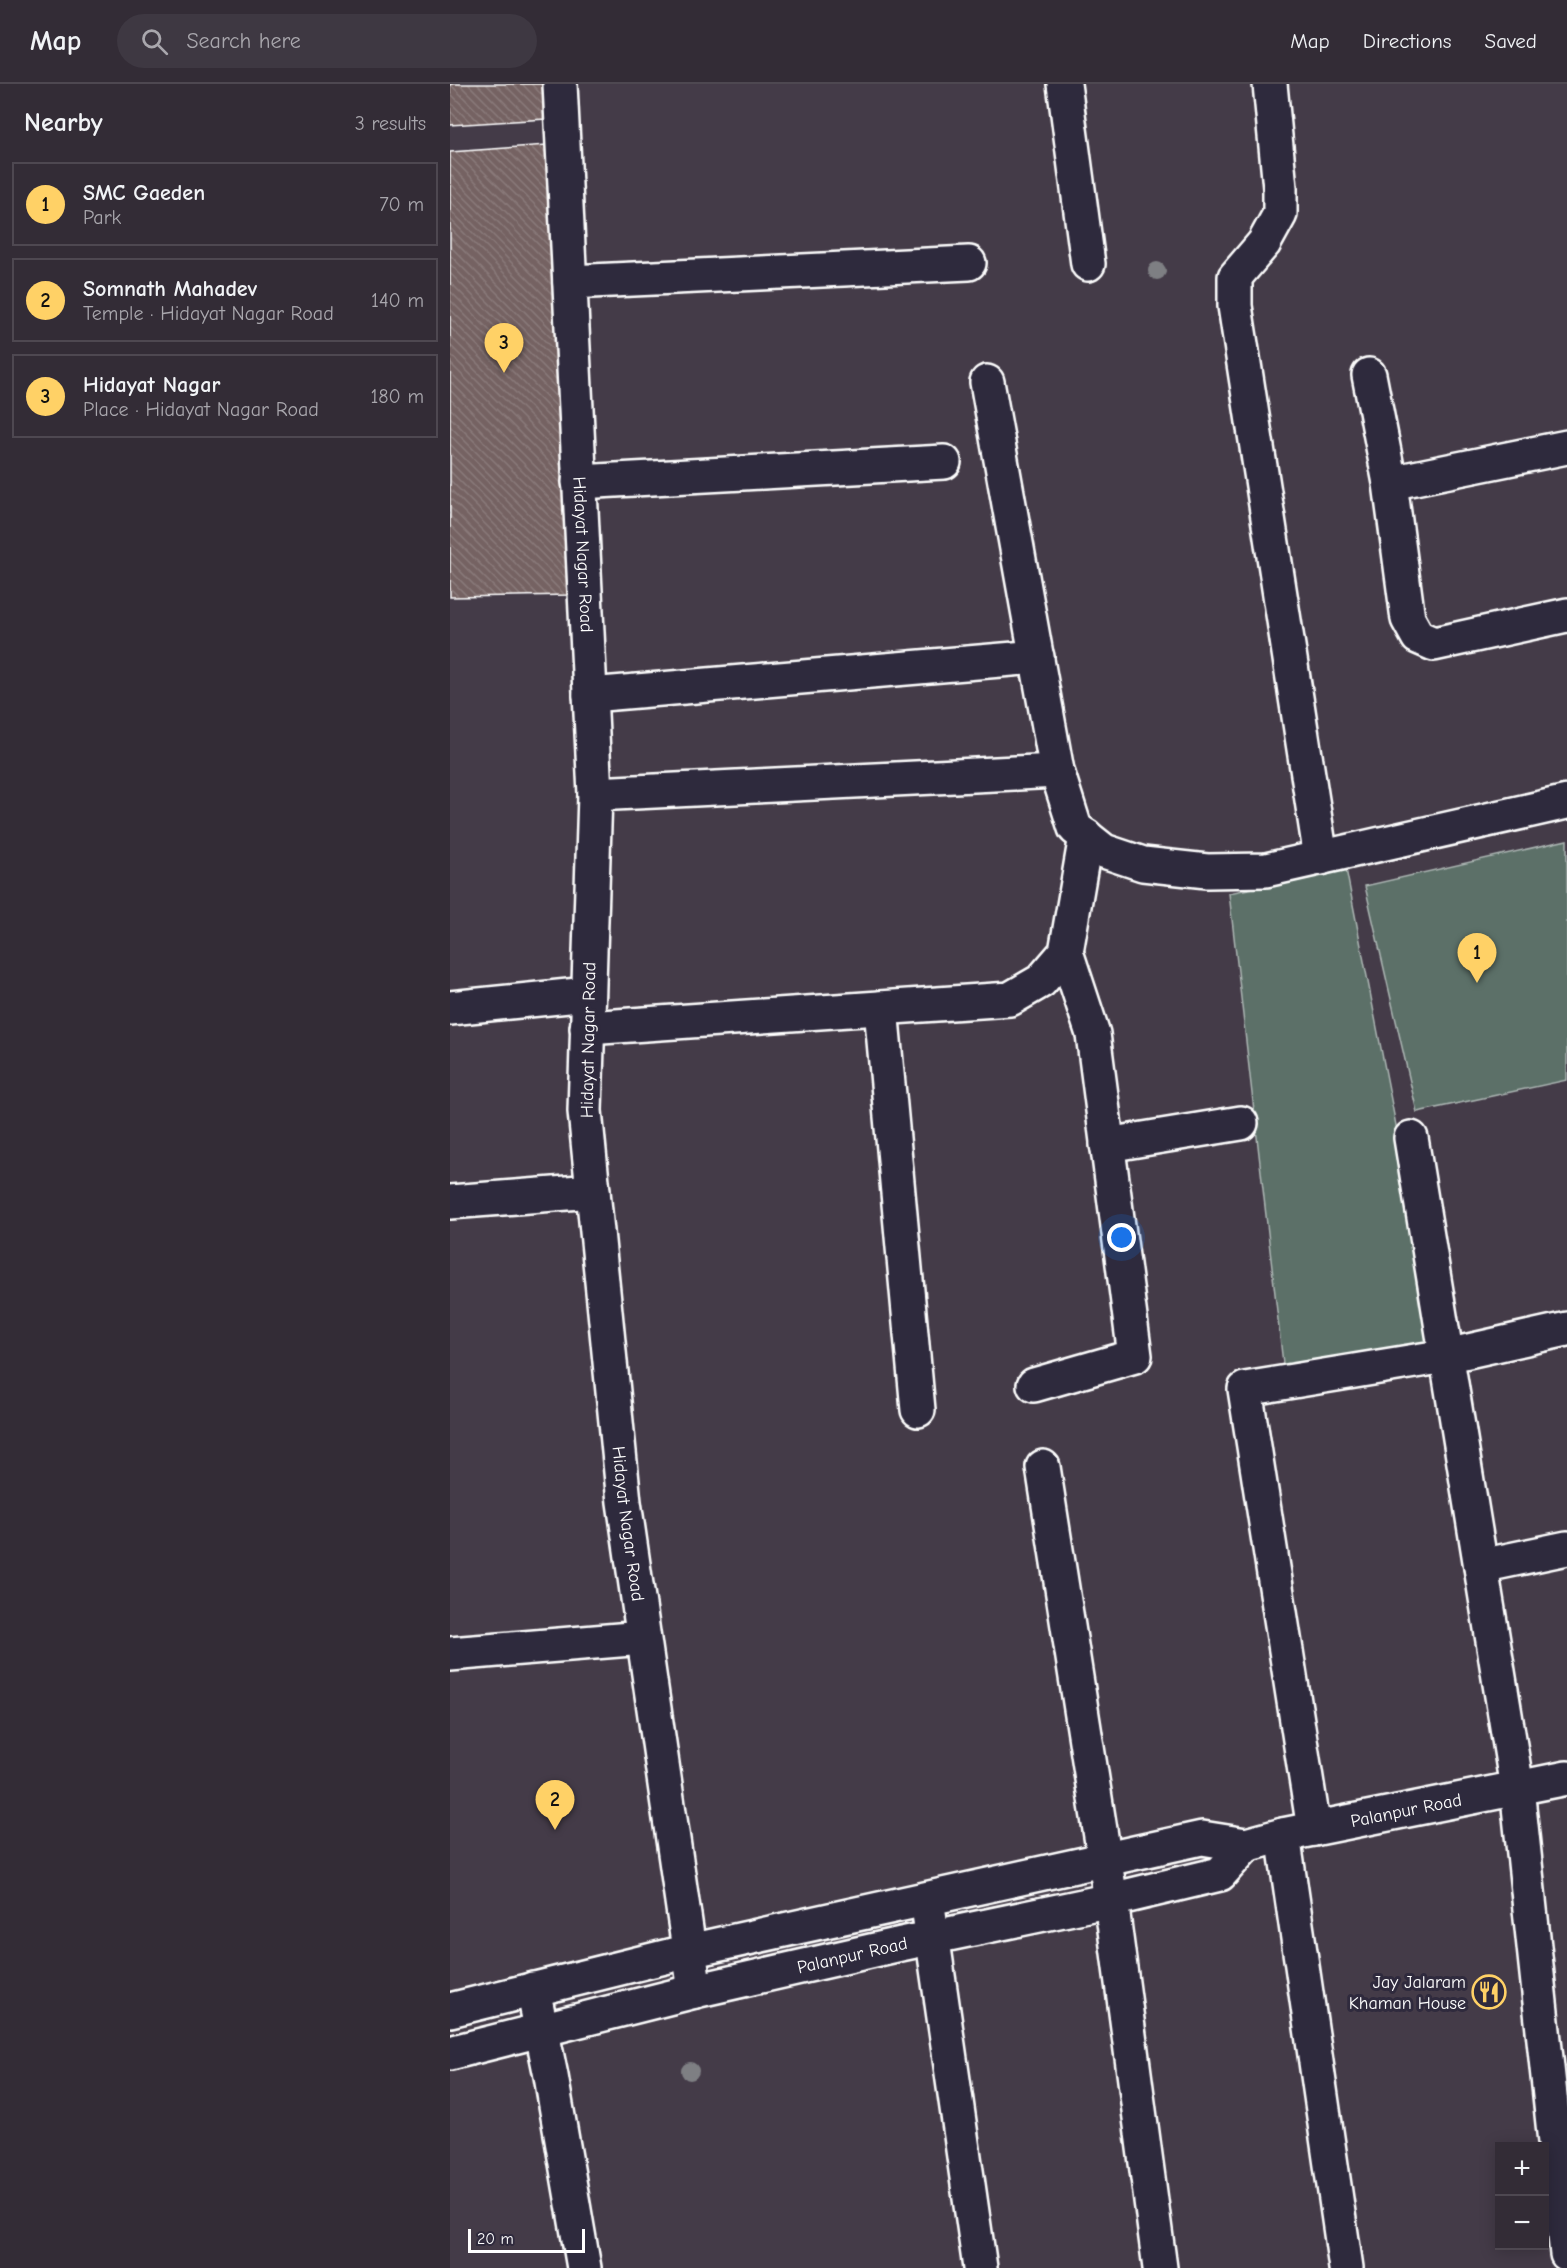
<!DOCTYPE html>
<meta charset="utf-8">
<style>
body{margin:0;font-family:"Comic Neue",sans-serif;background:#3e3842;color:#f1f3f6}
.controls{position:absolute;right:18px;bottom:18px;display:grid;overflow:hidden;border-radius:0px;box-shadow:0 3px 15px #0003}
.controls button{width:54px;height:54px;display:grid;place-items:center;padding:0;border:0;border-bottom:2px solid #4e4851;background:#332c36;color:#f1f3f6;font:30px sans-serif}
.scale{position:absolute;left:18px;bottom:15px;width:117px;box-sizing:border-box;padding-left:6px;border:3px solid #fff;border-top:0;font-size:16px;line-height:21px;white-space:nowrap;color:#fff;-webkit-text-stroke:4px #2f2a3d;paint-order:stroke}
.you{position:absolute;left:672px;top:1154px;width:21px;height:21px;margin:-15px;border:4px solid #fff;border-radius:50%;background:#1a73e8;box-shadow:0 0 0 9px #1a73e833}
.badge{display:grid;place-items:center;width:39px;height:39px;border-radius:50%;background:#ffd166;color:#111;font-size:20px;font-weight:700}
.pin{position:absolute;translate:-50% -50px;filter:drop-shadow(0 2px 3px #0008)}
.pin::after{content:'';position:absolute;top:32px;width:21px;height:18px;background:inherit;clip-path:polygon(0 0,100% 0,50% 100%)}
.list{margin:0;padding:0;list-style:none}
h2{display:flex;justify-content:space-between;align-items:center;height:78px;margin:0;padding:0 24px;font-size:26px}
h2 small{font-size:20px;font-weight:400;color:#a9a7ad}
.list li{display:grid;grid-template-columns:39px 1fr auto;gap:18px;align-items:center;box-sizing:border-box;height:84px;margin:0 12px 12px;padding:0 12px;border:2px solid #4e4851;border-radius:0px}
.list b{display:block;font-size:22px;white-space:nowrap}
.list p{margin:0;font-size:20px;white-space:nowrap;color:#a9a7ad}
.list em{font-size:20px;font-style:normal;color:#a9a7ad}
.icon{flex:none;width:33px;height:33px;fill:none;stroke:currentColor;stroke-width:2;stroke-linecap:round;stroke-linejoin:round}
.map{position:relative;flex:none;width:1117px;height:2184px;overflow:hidden}
header{display:flex;align-items:center;gap:36px;box-sizing:border-box;height:84px;padding:0 30px;background:#332c36;border-bottom:2px solid #4e4851}
header strong{font-size:28px}
nav{display:flex;gap:33px;margin-inline-start:auto;font-size:21px}
.search{width:420px;height:54px;background:#3e3842;display:flex;align-items:center;gap:15px;box-sizing:border-box;padding:0 21px;border-radius:33px;color:#a9a7ad;font-size:22px}
main{display:flex}
aside{flex:1;background:#332c36}
.map>svg:first-child{display:block}
</style>
<header>
<strong>Map</strong>
<div class="search"><svg class="icon" aria-label="search" viewBox="0 0 24 24"><circle cx="10" cy="10" r="6"/><path d="M15 15l6 6"/></svg>Search here</div>
<nav><a>Map</a><a>Directions</a><a>Saved</a></nav>
</header>
<main>
<aside>
<h2>Nearby<small>3 results</small></h2>
<ul class="list">
<li><span class="badge">1</span><div><b>SMC Gaeden</b><p>Park</p></div><em>70 m</em></li>
<li><span class="badge">2</span><div><b>Somnath Mahadev</b><p>Temple · Hidayat Nagar Road</p></div><em>140 m</em></li>
<li><span class="badge">3</span><div><b>Hidayat Nagar</b><p>Place · Hidayat Nagar Road</p></div><em>180 m</em></li>
</ul>
</aside>
<div class="map">
<svg width="1117" height="2184" viewBox="0 0 1117 2184">
<defs>
<pattern id="building-back-hatch" width="6" height="6" patternUnits="userSpaceOnUse" patternTransform="scale(1.5)"><rect width="6" height="6" fill="#756262"/><path d="M-1 5l2 2M0 0l6 6M5-1l2 2" fill="none" stroke="#8a7a7a"/></pattern>
</defs>
<rect width="100%" height="100%" fill="#443b48"/>
<filter id="ink" filterUnits="userSpaceOnUse"><feTurbulence type="fractalNoise" baseFrequency=".0167" numOctaves="2"/><feDisplacementMap in="SourceGraphic" scale="12" xChannelSelector="R" yChannelSelector="G"/><feConvolveMatrix kernelMatrix="1 2 1 2 8 2 1 2 1" color-interpolation-filters="sRGB"/></filter>
<g filter="url(#ink)">
<g fill="#5b6f68" stroke="#adb7b4" stroke-width="1.5">
<polygon points="1117,756 1117,996 967,1028 915,802"/>
<polygon points="896,785 989,1262 834,1288 779,809"/>
</g>
<g fill="url(#building-back-hatch)" stroke="#fff" stroke-width="1.5">
<polygon points="0,0 94,0 96,35 0,41"/>
<polygon points="97,61 120,511 0,513 0,68"/>
</g>
<g fill="none" stroke-linecap="round" stroke-linejoin="round">
<defs>
<g id="street">
<path id="s1" d="M110,0l35,710 -10,317 39,391 71,489"/>
<polyline points="614,0 638,180"/>
<polyline points="820,0 830,104 830,130 814,159 785,193 785,222 871,774"/>
<polyline points="120,198 519,179"/>
<polyline points="919,291 940,399 958,535 968,553 984,560 1117,531"/>
<polyline points="537,298 607,687 625,744 654,767 693,780 757,787 816,786 1117,718"/>
<polyline points="129,398 494,378"/>
<polyline points="940,399 1117,363"/>
<polyline points="140,611 587,573"/>
<polyline points="145,710 607,687"/>
<polyline points="0,924 138,910"/>
<polyline points="431,924 468,1326"/>
<polyline points="137,944 560,915 591,897 616,868 636,752"/>
<polyline points="961,1054 1067,1704 1117,2170"/>
<polyline points="657,1061 791,1039"/>
<polyline points="0,1118 143,1107"/>
<polyline points="584,1301 685,1272 643,950 616,868"/>
<polyline points="593,1383 661,1816 710,2184"/>
<polyline points="1031,1482 1117,1464"/>
<polyline points="0,1570 193,1554"/>
<polyline points="864,1745 795,1305 996,1272 1117,1245"/>
<polyline points="833,1751 896,2184"/>
<polyline points="477,1815 530,2184"/>
<polyline points="83,1905 101,1992 134,2184"/>
</g>
<g id="secondary">
<path id="s2" d="M0,1926l239,-59 513,-113 44,7 37,-10 284,-57"/>
<path id="s3" d="M0,1969l245,-62 206,-47 210,-44 109,-26 26,-29"/>
</g>
</defs>
<use href="#street" stroke="#fff" stroke-width="38"/>
<use href="#secondary" stroke="#fff" stroke-width="38"/>
<use href="#street" stroke="#2f2a3d" stroke-width="33"/>
<use href="#secondary" stroke="#2f2a3d" stroke-width="33"/>
</g>
<g fill="#7e7f83">
<circle cx="707" cy="187" r="9"/>
<circle cx="240" cy="1987" r="9"/>
</g>
</g>
<defs>
<symbol id="restaurant-ring" viewBox="-11 -11 22 22"><circle r="9.5" fill="#2f2a3d" stroke="#ffd166" stroke-width="1.5"/><path d="M-5-6h1v4h1v-4h1v4h1v-4h1v5L-1.5 .5V6h-2V.5L-5-1ZM5-6V6H3V1.5H1.5Q1.5-4 5-6Z" fill="#ffd166"/></symbol>
</defs>
<g fill-rule="evenodd">
<use href="#restaurant-ring" x="1020" y="1889" width="38" height="38"/>
</g>
<g text-anchor="middle" stroke-width="6" stroke-linejoin="round" paint-order="stroke">
<g font-size="18" fill="#fff" stroke="#2f2a3d">
<text dy="6" stroke="none"><textPath href="#s1" startOffset="471">Hidayat Nagar Road</textPath></text>
<text transform="translate(138 956) rotate(-89)" y="6">Hidayat Nagar Road</text>
<text dy="6" stroke="none"><textPath href="#s1" startOffset="1443">Hidayat Nagar Road</textPath></text>
<text dy="6" stroke="none"><textPath href="#s2" startOffset="980">Palanpur Road</textPath></text>
<text dy="6" stroke="none"><textPath href="#s3" startOffset="414">Palanpur Road</textPath></text>
</g>
<g font-size="18" fill="#fff" stroke="#2f2a3d" text-anchor="end">
<text x="1016" y="1904">Jay Jalaram<tspan x="1016" dy="21">Khaman House</tspan></text>
</g>
</g>
</svg>
<div class="controls">
<button>+</button>
<button>−</button>
</div>
<div class="scale">20 m</div>
<div class="you"></div>
<div class="pin badge" style="left:1027px;top:899px">1</div>
<div class="pin badge" style="left:105px;top:1746px">2</div>
<div class="pin badge" style="left:54px;top:289px">3</div>
</div>
</main>
